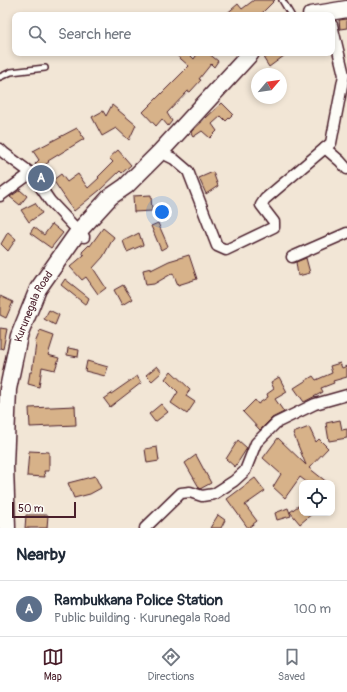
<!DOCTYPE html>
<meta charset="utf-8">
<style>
body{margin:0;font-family:Pangolin,sans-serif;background:#f2f2f3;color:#1f2937}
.controls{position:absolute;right:12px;bottom:12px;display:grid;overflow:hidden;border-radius:8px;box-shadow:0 2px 6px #0003}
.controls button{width:36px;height:36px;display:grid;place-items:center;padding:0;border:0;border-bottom:1px solid #e0e1e3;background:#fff;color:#1f2937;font:20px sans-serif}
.compass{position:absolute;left:251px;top:68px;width:36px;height:36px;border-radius:50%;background:#fff;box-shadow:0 2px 6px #0003;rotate:61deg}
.scale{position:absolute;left:12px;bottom:10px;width:64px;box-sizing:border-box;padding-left:4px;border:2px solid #4a1f2b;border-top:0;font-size:11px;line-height:14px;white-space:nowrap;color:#4a1f2b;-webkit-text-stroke:3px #fdfcf7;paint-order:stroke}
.you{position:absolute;left:162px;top:212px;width:14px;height:14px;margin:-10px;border:3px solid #fff;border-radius:50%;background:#1a73e8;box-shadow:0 0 0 6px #1a73e833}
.badge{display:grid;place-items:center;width:26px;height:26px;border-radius:50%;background:#4a1f2b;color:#fff;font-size:13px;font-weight:700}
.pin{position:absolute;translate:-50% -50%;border:2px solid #fff;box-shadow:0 1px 4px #0006}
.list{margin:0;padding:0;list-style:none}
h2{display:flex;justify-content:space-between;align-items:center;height:52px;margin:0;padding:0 16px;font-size:17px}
h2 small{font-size:13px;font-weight:400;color:#747a83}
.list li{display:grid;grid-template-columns:26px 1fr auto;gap:12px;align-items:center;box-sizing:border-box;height:56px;padding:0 16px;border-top:1px solid #e0e1e3}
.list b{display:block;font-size:15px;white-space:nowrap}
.list p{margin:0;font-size:13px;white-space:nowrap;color:#747a83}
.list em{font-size:13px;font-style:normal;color:#747a83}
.icon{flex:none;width:22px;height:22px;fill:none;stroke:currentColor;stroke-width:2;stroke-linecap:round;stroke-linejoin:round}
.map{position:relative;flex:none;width:347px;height:528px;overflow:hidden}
.search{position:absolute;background:#fff;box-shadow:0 2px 6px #0003;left:12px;right:12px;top:12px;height:44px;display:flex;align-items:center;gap:10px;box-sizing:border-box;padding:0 14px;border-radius:8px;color:#747a83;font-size:15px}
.sheet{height:108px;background:#fff}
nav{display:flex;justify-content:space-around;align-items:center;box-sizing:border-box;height:56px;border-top:1px solid #e0e1e3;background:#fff;font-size:11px;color:#747a83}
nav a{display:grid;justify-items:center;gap:2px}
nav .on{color:#4a1f2b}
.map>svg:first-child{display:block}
</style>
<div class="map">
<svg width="347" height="528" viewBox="0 0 347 528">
<rect width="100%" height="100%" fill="#f2e6d6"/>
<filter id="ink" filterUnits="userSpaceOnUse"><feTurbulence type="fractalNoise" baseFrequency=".025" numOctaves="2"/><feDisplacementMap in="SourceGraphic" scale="8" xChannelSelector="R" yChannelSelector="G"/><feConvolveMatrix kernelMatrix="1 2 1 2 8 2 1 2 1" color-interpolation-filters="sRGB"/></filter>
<g filter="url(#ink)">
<g fill="#d7b289" stroke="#4a1f2b">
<polygon points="254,0 275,0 260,15 225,15 238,4 242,9"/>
<polygon points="347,19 347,28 340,29 339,20"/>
<polygon points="174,53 188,53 194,59 198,53 208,53 218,61 214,67 211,64 199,79 201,80 190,92 188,91 167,113 172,121 168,126 162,119 156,126 143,112 189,66"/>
<polygon points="271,53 288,53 269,67 264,59"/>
<polygon points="222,103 233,114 226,121 221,116 212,124 217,131 210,138 202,131 193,137 191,132"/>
<polygon points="112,105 136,125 129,140 116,128 102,136 92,117 103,111 106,116"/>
<polygon points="77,128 84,139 48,161 49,162 38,169 35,164 39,160 33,151"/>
<polygon points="118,150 131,165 122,173 120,171 100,190 74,211 53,180 61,174 67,182 78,174 88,188 99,178 98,177 113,162 109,158"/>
<polygon points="213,172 218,186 206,194 199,178"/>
<polygon points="20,190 27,196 20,205 10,197"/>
<polygon points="151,195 152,211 134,212 133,196"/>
<polygon points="35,203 42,213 29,222 21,210"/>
<polygon points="158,223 168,246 161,250 151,226"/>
<polygon points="52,224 63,233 51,248 30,233 34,227 44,235"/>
<polygon points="103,228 114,237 103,257 93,268 106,288 98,294 86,277 82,280 70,267 84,255 82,252 89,245 90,246"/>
<polygon points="8,232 16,239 8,251 1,244"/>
<polygon points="139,233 143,245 127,252 123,241"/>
<polygon points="189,255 197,279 178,285 173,273 154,284 146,285 143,270 151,268 151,270 169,261"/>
<polygon points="306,258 310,273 298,276 296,262"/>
<polygon points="65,279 89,298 86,305 61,285"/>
<polygon points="123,285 132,299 122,305 114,290"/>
<polygon points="0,296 13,302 6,318 0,315"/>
<polygon points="49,310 59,315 55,325 44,319"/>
<polygon points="0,328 7,329 3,349 0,348"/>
<polygon points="40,331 54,336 48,355 59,358 55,370 42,367 39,387 28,384 30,372 32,372 36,344 35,343"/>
<polygon points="68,348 79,350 78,357 67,355"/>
<polygon points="87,361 108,367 105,376 85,371"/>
<polygon points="340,363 342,368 347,366 347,377 333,381 334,383 321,388 323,392 304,402 294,388 313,376 316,380 332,373 330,366"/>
<polygon points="157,366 162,372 152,381 146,375"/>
<polygon points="171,371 190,389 186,396 195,402 187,414 171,403 178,392 165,379"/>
<polygon points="137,376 141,383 110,407 104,399"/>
<polygon points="279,377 287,392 275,399 284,412 272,418 260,430 243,412 255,400 258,404 268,397 267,394 274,389 271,382"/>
<polygon points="161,404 168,412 155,422 149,414"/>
<polygon points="75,406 76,425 30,427 29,408"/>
<polygon points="340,420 342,430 347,429 347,438 329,441 326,423"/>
<polygon points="309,427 316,442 319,439 328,448 309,468 328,483 308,483 300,477 285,498 273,487 281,474 263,458 278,438 306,465 293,433"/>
<polygon points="238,440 247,448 235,467 226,459"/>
<polygon points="157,447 159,461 147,463 145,449"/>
<polygon points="29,451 49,452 49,471 44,471 45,477 27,476"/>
<polygon points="196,455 211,483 200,489 185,463"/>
<polygon points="95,476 101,488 90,494 74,498 68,483"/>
<polygon points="255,478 265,491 245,505 257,521 248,528 227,499"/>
<polygon points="302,503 302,513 313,513 300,524 290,512"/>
<polygon points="288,508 291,516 277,520 275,513"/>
<polygon points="26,515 48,515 47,528 25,528"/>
<polygon points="218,515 225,520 221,528 210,528"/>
</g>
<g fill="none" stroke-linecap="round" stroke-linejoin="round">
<defs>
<g id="lane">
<polyline points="282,0 291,15"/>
<polyline points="0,77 11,72 45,68"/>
</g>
<g id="street">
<polyline points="325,148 340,161 347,169"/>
<polyline points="0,149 4,153 31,173 50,201 84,237"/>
<polyline points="160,152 174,159 188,171 217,246 226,250 274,227 274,222 261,205 265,199 331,143 344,75 332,25"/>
<polyline points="0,196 31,173"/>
<polyline points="292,257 347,233"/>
<polyline points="145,528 181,493 190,492 202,496 214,494 234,481 245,471 256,443 276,423 315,404 347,395"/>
</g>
<g id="primary">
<polyline points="311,15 347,9"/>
<path id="s1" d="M7,528l-2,-62 3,-77 11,-53 19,-47 40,-57 32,-35 16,-11 34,-34 91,-99"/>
</g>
</defs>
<use href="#lane" stroke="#4a1f2b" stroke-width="8"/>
<use href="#street" stroke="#4a1f2b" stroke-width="13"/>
<use href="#primary" stroke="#4a1f2b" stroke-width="19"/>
<use href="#lane" stroke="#fdfcf7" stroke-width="5"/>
<use href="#street" stroke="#fdfcf7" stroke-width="10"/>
<use href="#primary" stroke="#fdfcf7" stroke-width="16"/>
</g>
</g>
<g text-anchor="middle" stroke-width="3.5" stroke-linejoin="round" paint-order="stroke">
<g font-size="11" fill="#4a1f2b" stroke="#fdfcf7">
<text dy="4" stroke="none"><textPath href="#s1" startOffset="226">Kurunegala Road</textPath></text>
</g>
</g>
</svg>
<div class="controls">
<button><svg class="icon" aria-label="locate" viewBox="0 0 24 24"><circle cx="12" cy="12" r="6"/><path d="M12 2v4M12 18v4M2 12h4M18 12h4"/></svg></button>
</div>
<svg class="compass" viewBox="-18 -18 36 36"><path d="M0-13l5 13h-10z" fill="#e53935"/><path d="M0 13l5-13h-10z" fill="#747a83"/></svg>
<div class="scale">50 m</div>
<div class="you"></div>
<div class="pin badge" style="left:41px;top:178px;background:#5c6f8a">A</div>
<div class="search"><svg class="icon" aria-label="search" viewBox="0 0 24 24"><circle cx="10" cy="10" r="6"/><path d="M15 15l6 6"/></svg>Search here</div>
</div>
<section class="sheet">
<h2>Nearby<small></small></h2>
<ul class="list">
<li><span class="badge" style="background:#5c6f8a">A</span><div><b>Rambukkana Police Station</b><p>Public building · Kurunegala Road</p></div><em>100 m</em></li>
</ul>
</section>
<nav>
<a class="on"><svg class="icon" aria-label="map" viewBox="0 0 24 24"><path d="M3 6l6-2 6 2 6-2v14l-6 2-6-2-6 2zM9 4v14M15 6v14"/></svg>Map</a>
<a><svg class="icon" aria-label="directions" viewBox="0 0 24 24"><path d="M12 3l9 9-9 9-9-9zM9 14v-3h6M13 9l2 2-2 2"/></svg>Directions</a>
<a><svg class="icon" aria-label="saved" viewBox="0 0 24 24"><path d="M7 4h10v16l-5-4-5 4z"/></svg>Saved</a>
</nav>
